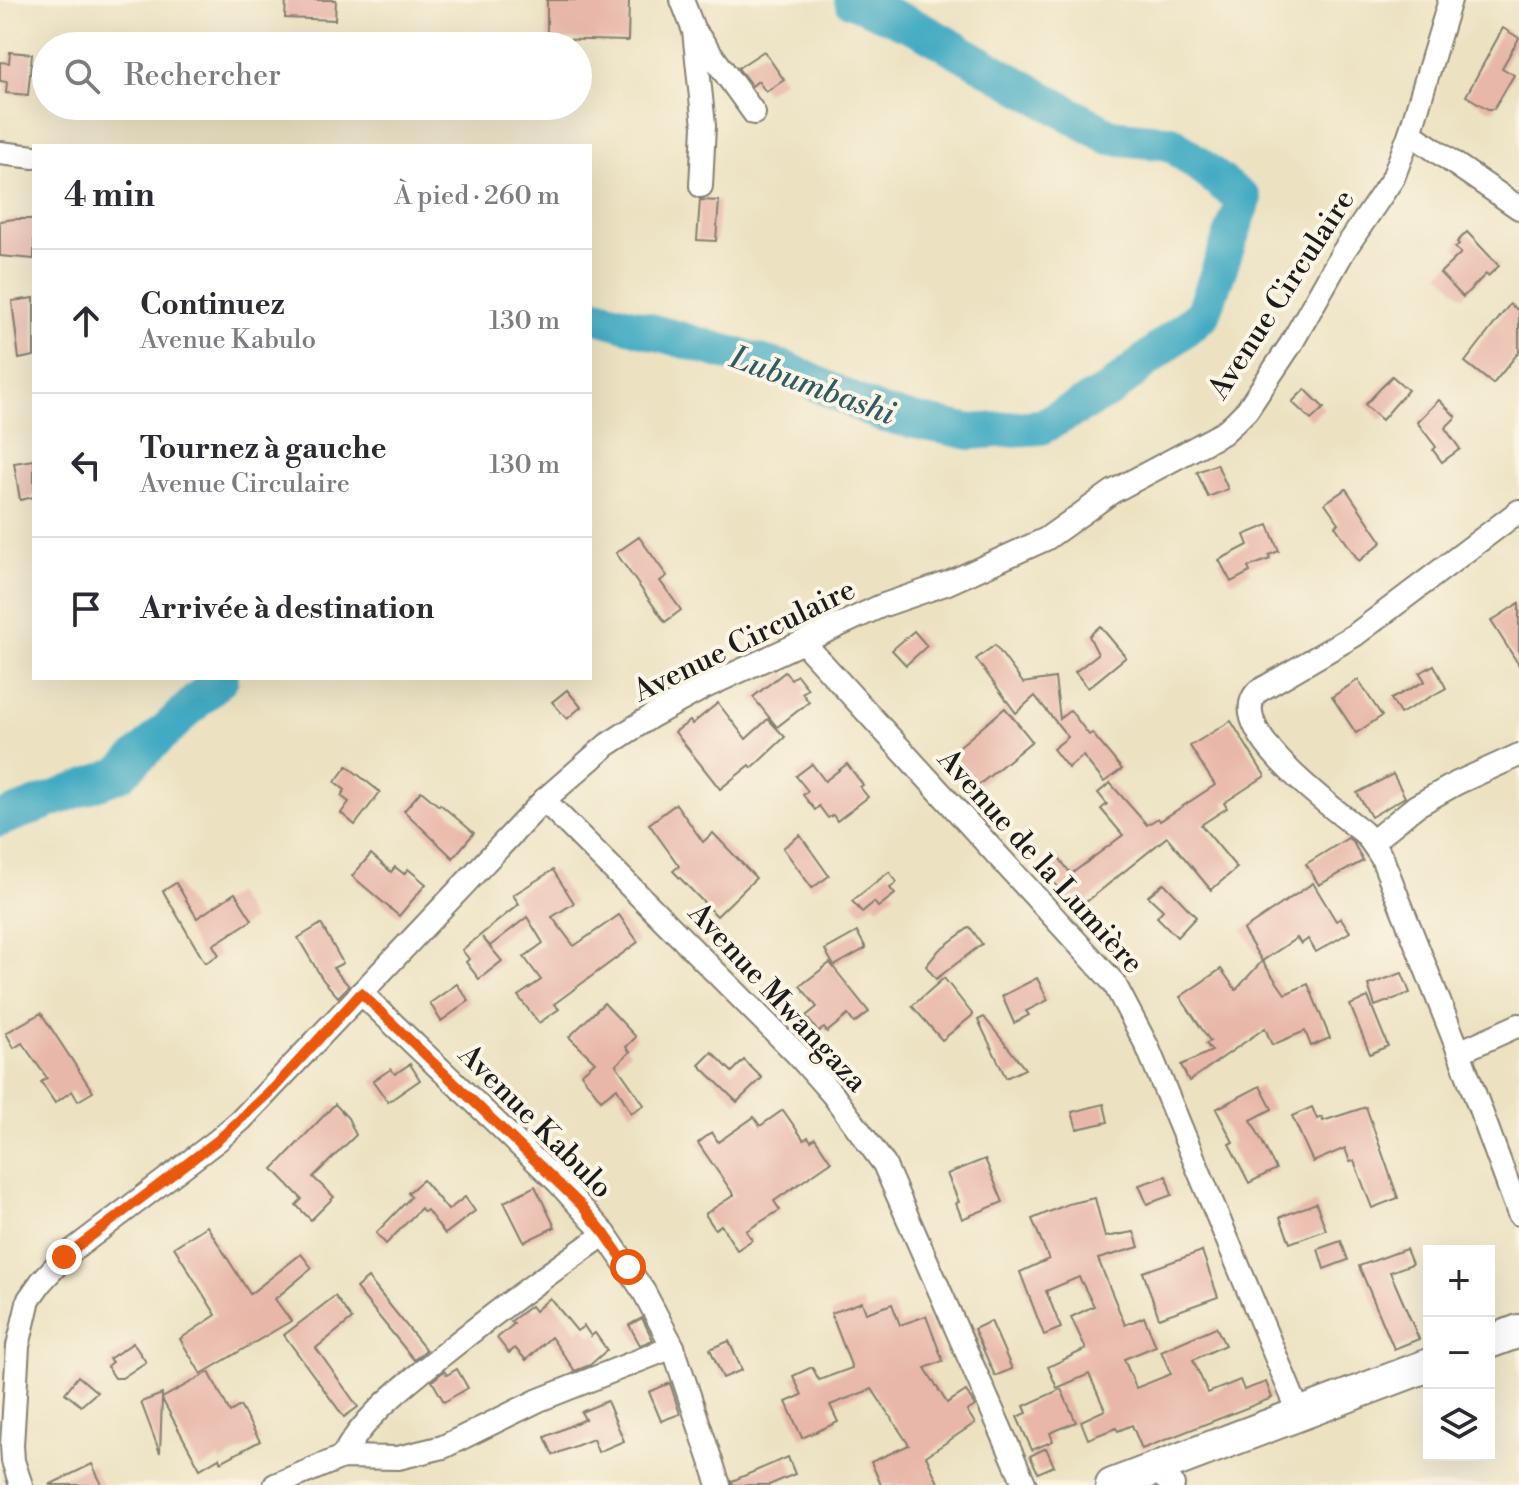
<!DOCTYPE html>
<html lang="fr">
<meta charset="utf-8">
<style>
body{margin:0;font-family:"Libre Bodoni",serif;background:#f7f7f7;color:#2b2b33}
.controls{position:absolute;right:24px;bottom:24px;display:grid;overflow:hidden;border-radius:0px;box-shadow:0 8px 32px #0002}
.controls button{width:72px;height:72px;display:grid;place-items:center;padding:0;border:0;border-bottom:2px solid #e1e1e2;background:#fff;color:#2b2b33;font:40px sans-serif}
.stop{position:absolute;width:24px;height:24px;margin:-18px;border:6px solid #ea580c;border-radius:50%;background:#fff}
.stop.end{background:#ea580c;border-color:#fff;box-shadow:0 2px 8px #0008}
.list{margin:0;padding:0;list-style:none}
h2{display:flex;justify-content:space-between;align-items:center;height:104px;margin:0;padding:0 32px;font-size:34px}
h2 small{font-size:26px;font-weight:400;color:#7c7c81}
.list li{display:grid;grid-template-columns:52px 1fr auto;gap:24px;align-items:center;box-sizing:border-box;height:144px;padding:0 32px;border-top:2px solid #e1e1e2}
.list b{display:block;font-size:30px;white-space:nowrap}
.list p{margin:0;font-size:26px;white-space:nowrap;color:#7c7c81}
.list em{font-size:26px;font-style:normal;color:#7c7c81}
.icon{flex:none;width:44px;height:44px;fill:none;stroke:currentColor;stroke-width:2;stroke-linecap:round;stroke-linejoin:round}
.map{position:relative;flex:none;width:1519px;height:1485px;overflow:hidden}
.search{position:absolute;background:#fff;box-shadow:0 8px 32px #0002;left:32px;top:32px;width:560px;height:88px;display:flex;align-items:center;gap:20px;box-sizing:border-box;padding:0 28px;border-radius:44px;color:#7c7c81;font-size:30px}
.panel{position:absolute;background:#fff;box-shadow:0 8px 32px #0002;left:32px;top:144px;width:560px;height:536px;border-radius:0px}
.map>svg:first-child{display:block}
</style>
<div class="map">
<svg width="1519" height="1485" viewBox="0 0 1519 1485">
<rect width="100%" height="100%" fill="#fcf5e5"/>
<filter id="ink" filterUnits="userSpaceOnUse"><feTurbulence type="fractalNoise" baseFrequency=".0125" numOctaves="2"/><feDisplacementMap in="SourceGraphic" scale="16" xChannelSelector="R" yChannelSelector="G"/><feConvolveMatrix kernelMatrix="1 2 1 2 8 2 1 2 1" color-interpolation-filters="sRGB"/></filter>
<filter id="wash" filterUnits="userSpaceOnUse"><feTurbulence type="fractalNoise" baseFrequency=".006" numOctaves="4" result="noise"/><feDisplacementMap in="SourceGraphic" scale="32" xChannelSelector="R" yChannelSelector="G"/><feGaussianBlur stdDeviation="1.8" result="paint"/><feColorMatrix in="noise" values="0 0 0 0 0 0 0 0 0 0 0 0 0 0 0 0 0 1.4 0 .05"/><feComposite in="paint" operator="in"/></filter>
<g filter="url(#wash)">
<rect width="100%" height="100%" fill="#ece2c2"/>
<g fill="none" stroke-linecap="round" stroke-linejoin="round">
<g stroke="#42aac2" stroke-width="36">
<polyline points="590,314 788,370 881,414 971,432 1041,427 1110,390 1203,314 1244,200 1171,143 1110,137 920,29 852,0"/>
<polyline points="0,819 120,774 221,678"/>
</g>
</g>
<g id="blocks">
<g fill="#e8b7a9">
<polygon points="286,0 336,0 335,20 285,18"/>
<polygon points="547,0 629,0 628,41 547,39"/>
<polygon points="1503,28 1519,38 1502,68 1514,75 1494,109 1488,109 1466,96"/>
<polygon points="764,51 784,80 766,92 758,81 752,86 738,68"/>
<polygon points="10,52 32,54 28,95 6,93 7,82 0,81 0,62 9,63"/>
<polygon points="700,200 719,201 716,241 697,240"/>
<polygon points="14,219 34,219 34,259 0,256 0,221"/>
<polygon points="1467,232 1499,266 1488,276 1486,274 1463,297 1440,273 1461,253 1455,248 1459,244 1457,242"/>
<polygon points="34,298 34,356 19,359 12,301"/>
<polygon points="1510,304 1519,311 1519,352 1493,384 1465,362"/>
<polygon points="1392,376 1408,390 1382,420 1365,405"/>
<polygon points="1305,389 1324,408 1311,420 1292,402"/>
<polygon points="1439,400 1456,417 1445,428 1460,449 1442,462 1433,450 1436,447 1417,422"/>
<polygon points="34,460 34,497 20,500 14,463"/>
<polygon points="1217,464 1228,489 1208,497 1197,472"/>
<polygon points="1346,489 1382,542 1359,561 1335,526 1339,523 1325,503"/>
<polygon points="1268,525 1279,551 1269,555 1270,559 1248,567 1250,572 1231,582 1219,560 1248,545 1244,535"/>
<polygon points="639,537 667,576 660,581 681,610 665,622 616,553"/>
<polygon points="1519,603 1519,665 1491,621"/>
<polygon points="1100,626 1126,657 1088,688 1075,672 1098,654 1089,636"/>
<polygon points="914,631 927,646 906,665 892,650"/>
<polygon points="995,645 1023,683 1055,678 1060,719 1070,710 1089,735 1092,733 1122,769 1104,782 1083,756 1068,768 1053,749 1068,737 1035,696 1016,713 976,659"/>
<polygon points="1434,665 1446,688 1400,714 1391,699 1425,681 1420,673"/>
<polygon points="785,672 791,679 797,675 808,689 802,693 809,702 777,727 753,697"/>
<polygon points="1358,680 1382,716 1356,733 1332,697"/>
<polygon points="567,690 581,707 567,719 552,702"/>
<polygon points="718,703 746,739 768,719 785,737 752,768 750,765 720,789 675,732 690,721 692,724"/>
<polygon points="1005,708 1032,741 975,788 948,756"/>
<polygon points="1231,721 1265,776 1224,803 1227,808 1201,825 1237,868 1211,890 1167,837 1075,911 1042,867 1057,855 1071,874 1123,835 1101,809 1107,804 1098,793 1110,783 1147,825 1158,818 1160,821 1215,785 1190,746"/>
<polygon points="812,764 825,781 847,764 863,785 860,787 868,797 837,821 833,815 828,818 819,806 815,810 803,795 808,791 796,776"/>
<polygon points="347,766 380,792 355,825 341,813 349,802 341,796 345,790 335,782"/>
<polygon points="1393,774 1405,797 1371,817 1357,793"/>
<polygon points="421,791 439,806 440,804 474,833 453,858 404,811"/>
<polygon points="676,804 703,842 713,833 756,878 717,916 673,871 679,866 649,824"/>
<polygon points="800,835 829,876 812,888 783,848"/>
<polygon points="1348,838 1353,842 1363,861 1319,885 1306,864"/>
<polygon points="371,854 391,872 395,867 404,874 408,869 426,884 399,916 352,876"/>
<polygon points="553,870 574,903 552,917 574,946 619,915 638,942 554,1004 559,1009 539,1023 518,996 541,980 524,957 543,943 527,917 490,946 482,937 502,961 479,979 466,962 469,959 462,950 519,904 513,895"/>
<polygon points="889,872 897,882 890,888 895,894 878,907 874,902 862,912 852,901"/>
<polygon points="176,883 197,918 235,893 252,920 213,945 219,955 205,963 163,891"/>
<polygon points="1164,883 1196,917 1177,937 1157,917 1163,910 1148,896"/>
<polygon points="1313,883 1336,921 1341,918 1350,932 1316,952 1308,939 1301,944 1297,938 1262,961 1243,930"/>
<polygon points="321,924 343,963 333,968 349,986 338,997 323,980 298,938"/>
<polygon points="970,927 982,944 936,979 926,966 939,950"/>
<polygon points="857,932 866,948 834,966 825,950"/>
<polygon points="1262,961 1285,994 1308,984 1330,1038 1311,1046 1305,1031 1272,1045 1265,1028 1189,1081 1181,1065 1212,1051 1206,1044 1210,1041 1180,997 1221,969 1236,990"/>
<polygon points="830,963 869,1012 854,1023 848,1015 827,1032 824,1028 818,1032 806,1016 817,1007 800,986"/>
<polygon points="1402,973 1410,993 1375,1006 1368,985"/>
<polygon points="944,978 973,1015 942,1040 912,1006"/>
<polygon points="1037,978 1048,1000 1026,1011 1029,1015 1014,1023 1002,996"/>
<polygon points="457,984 469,1001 441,1021 430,1003"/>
<polygon points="1368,997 1388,1046 1370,1054 1350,1005"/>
<polygon points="604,1003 636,1037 626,1047 630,1052 616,1065 644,1105 631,1113 617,1088 601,1100 581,1074 595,1062 569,1037"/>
<polygon points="41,1013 93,1092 78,1101 72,1091 55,1103 41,1082 47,1078 22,1043 14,1048 6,1033"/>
<polygon points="984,1017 1025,1069 1006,1078 978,1020"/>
<polygon points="712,1052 732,1072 744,1060 762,1078 737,1102 699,1065"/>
<polygon points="410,1064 420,1080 388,1102 373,1081 391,1069 395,1074"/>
<polygon points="1260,1086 1272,1109 1251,1120 1276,1169 1249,1183 1229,1144 1233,1142 1216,1109"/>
<polygon points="335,1104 348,1118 356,1135 313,1177 334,1197 311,1220 296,1205 302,1199 273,1169"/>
<polygon points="1104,1104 1108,1122 1077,1129 1072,1112"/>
<polygon points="1312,1107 1317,1119 1322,1117 1323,1121 1366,1107 1398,1198 1372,1208 1354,1161 1350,1162 1345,1148 1313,1162 1292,1116"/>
<polygon points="783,1110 804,1140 808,1137 811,1141 815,1138 831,1162 774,1201 780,1210 746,1231 752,1240 737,1250 721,1225 715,1229 705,1214 734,1195 698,1143 712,1132 718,1142 754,1117 760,1126"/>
<polygon points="985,1159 1003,1202 962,1219 956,1203 959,1202 947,1174"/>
<polygon points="1166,1176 1172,1195 1147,1204 1139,1185"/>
<polygon points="423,1180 448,1210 465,1197 475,1211 445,1234 427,1210 424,1212 421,1208 386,1244 376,1233 411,1197 408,1193"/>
<polygon points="535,1186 555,1227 524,1242 504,1202"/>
<polygon points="1095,1198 1105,1237 1134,1232 1139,1247 1098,1259 1125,1325 1144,1317 1156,1346 1124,1359 1136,1388 1171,1374 1161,1351 1216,1327 1225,1345 1193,1360 1208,1393 1240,1380 1244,1390 1266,1382 1272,1398 1142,1449 1132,1425 1118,1431 1116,1428 1088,1439 1081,1421 1105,1410 1089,1374 1057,1388 1048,1367 1086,1349 1071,1317 1094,1306 1079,1277 1046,1291 1061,1328 1044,1335 1020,1272 1049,1259 1032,1219 1068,1204"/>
<polygon points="1316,1203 1326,1230 1290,1243 1280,1217"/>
<polygon points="207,1226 250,1294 301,1254 312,1268 275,1299 291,1321 201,1374 180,1339 216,1315 174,1247"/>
<polygon points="1341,1241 1348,1260 1324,1269 1318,1249"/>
<polygon points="1406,1249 1412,1264 1390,1272 1419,1339 1394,1349 1359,1266"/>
<polygon points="1202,1251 1218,1297 1159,1318 1143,1272"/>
<polygon points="368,1278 426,1350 414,1360 356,1288"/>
<polygon points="335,1296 352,1319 316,1348 358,1407 344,1417 284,1335"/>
<polygon points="550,1298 577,1331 584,1326 591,1336 595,1333 607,1350 590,1365 575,1371 551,1337 526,1360 515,1348 509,1353 497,1338 514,1324 511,1321 531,1306 535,1311"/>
<polygon points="862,1302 866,1313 892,1304 900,1325 926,1316 943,1361 925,1368 947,1403 966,1391 975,1406 967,1411 975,1423 926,1456 939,1485 881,1485 871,1462 909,1445 872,1389 830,1405 838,1422 802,1438 786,1402 802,1395 793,1376 812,1367 819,1380 852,1368 831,1313"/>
<polygon points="642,1318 653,1340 640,1345 629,1325"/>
<polygon points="991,1321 1012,1369 995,1376 974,1329"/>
<polygon points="729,1341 742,1370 723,1378 710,1349"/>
<polygon points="133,1343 146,1362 122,1378 115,1378 107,1366 112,1362 109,1359"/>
<polygon points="457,1369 468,1388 444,1402 432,1381 444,1371 447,1375"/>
<polygon points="209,1372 230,1412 240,1406 260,1441 221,1462 219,1458 200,1469 162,1399 160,1453 141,1402 162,1394 162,1398"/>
<polygon points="78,1376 97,1392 81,1406 65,1393"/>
<polygon points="670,1383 680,1414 661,1421 649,1392"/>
<polygon points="1061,1389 1076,1422 1050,1433 1053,1441 1032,1450 1017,1417 1027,1413 1024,1406"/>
<polygon points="607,1401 624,1441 598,1452 593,1439 553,1455 545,1437 585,1419 581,1412"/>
<polygon points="1046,1448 1054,1466 1038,1473 1030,1456"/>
<polygon points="788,1457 795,1474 769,1485 733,1485 732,1481"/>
<polygon points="92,1464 102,1485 49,1485"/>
</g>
</g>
</g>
<g filter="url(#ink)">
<use href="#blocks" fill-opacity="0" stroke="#847f6f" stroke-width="2"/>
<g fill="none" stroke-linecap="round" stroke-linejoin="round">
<defs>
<g id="street">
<polyline points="682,0 694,31 704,126 701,186"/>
<polyline points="696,33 754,113"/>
<polyline points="1410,133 1519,208"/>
<polyline points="0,153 34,157"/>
<path d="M1519,511l-164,124 -98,57c-34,38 80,119 106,140 8,8 13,17 19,26l77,194 60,162"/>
<polyline points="803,642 1114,983 1147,1046 1300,1415"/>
<polyline points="544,800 796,1053 833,1095 884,1164 1025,1485"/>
<polyline points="1372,842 1416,806 1457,783 1519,755"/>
<polyline points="361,993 558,1182 605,1234 644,1292 673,1347 719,1485"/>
<polyline points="1459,1052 1519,1025"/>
<path d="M342,1457c23,-42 62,-71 99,-101 53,-43 108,-83 164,-122"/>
<polyline points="1154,1469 1173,1485"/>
<polyline points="21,1485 13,1461 12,1445 18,1346 29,1299 41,1282 64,1257 218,1140 241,1120 544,800 607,745 652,716 703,688 881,606 948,583 1046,539 1112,492 1223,433 1236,421 1247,410 1291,344 1343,252 1393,178 1410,133 1450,0"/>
<polyline points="275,1485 342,1457 398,1458 443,1447 539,1400 673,1347"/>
</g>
<g id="secondary">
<polyline points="1489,1342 1519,1331"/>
<polyline points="1112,1485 1429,1365"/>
</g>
</defs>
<use href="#street" stroke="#847f6f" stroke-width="26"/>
<use href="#secondary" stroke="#847f6f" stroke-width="36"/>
<use href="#street" stroke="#fff" stroke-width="22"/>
<use href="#secondary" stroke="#fff" stroke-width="32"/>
</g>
</g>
<g fill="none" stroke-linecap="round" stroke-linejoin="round" filter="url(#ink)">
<polyline stroke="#ea580c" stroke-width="10" points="64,1257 218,1140 274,1088 361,993 581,1205 605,1234 628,1267"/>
</g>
<g text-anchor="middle" stroke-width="8" stroke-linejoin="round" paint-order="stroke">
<g font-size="30" fill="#1c1c1c" stroke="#fcf5e5">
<text transform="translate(1281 294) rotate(-57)" y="10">Avenue Circulaire</text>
<text transform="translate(744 640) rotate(-26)" y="10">Avenue Circulaire</text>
<text transform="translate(1041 861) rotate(48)" y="10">Avenue de la Lumière</text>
<text transform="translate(778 997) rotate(47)" y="10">Avenue Mwangaza</text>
<text transform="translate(536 1121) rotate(45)" y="10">Avenue Kabulo</text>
</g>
<g font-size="32" font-style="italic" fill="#2d5c67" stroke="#fcf5e5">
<text transform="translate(813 385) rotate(20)" y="11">Lubumbashi</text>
</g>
</g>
</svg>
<div class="controls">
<button>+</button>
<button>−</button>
<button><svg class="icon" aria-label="layers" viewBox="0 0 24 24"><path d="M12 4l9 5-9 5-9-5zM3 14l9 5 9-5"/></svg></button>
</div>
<div class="stop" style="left:628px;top:1267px"></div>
<div class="stop end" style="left:64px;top:1257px"></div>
<div class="search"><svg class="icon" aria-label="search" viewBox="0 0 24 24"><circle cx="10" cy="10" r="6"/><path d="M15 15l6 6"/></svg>Rechercher</div>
<section class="panel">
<h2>4 min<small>À pied · 260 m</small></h2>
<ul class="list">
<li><svg class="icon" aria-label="ahead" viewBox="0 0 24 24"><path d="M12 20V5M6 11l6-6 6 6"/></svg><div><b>Continuez</b><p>Avenue Kabulo</p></div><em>130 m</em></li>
<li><svg class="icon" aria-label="left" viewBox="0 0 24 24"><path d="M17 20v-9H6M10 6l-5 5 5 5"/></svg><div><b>Tournez à gauche</b><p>Avenue Circulaire</p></div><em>130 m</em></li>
<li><svg class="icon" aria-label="arrive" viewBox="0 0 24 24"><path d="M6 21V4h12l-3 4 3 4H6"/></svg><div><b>Arrivée à destination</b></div></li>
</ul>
</section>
</div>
